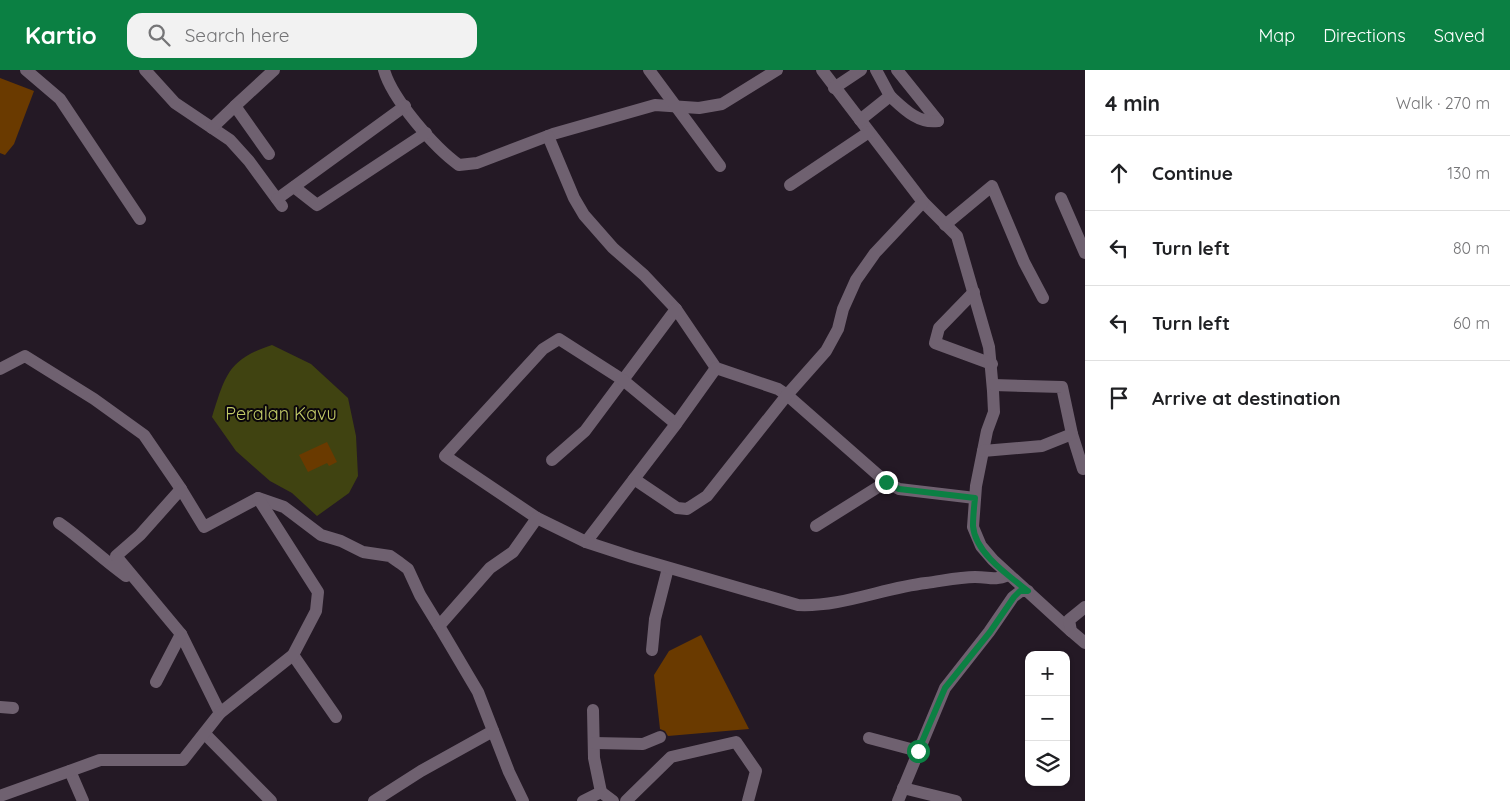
<!DOCTYPE html>
<meta charset="utf-8">
<style>
body{margin:0;font-family:Quicksand,sans-serif;background:#f2f2f2;color:#202124}
.controls{position:absolute;right:15px;bottom:15px;display:grid;overflow:hidden;border-radius:10px;box-shadow:0 1px 4px #0004}
.controls button{width:45px;height:45px;display:grid;place-items:center;padding:0;border:0;border-bottom:1px solid #e0e0e0;background:#fff;color:#202124;font:25px sans-serif}
.stop{position:absolute;width:15px;height:15px;margin:-11px;border:4px solid #0b8043;border-radius:50%;background:#fff}
.stop.end{background:#0b8043;border-color:#fff;box-shadow:0 1px 5px #0008}
.list{margin:0;padding:0;list-style:none}
h2{display:flex;justify-content:space-between;align-items:center;height:65px;margin:0;padding:0 20px;font-size:21px}
h2 small{font-size:16px;font-weight:400;color:#757577}
.list li{display:grid;grid-template-columns:32px 1fr auto;gap:15px;align-items:center;box-sizing:border-box;height:75px;padding:0 20px;border-top:1px solid #e0e0e0}
.list b{display:block;font-size:19px;white-space:nowrap}
.list em{font-size:16px;font-style:normal;color:#757577}
.icon{flex:none;width:28px;height:28px;fill:none;stroke:currentColor;stroke-width:2;stroke-linecap:round;stroke-linejoin:round}
.map{position:relative;flex:none;width:1085px;height:731px;overflow:hidden}
header{display:flex;align-items:center;gap:30px;box-sizing:border-box;height:70px;padding:0 25px;background:#0b8043;color:#fff}
header strong{font-size:24px}
nav{display:flex;gap:28px;margin-inline-start:auto;font-size:18px}
.search{width:350px;height:45px;background:#f2f2f2;display:flex;align-items:center;gap:12px;box-sizing:border-box;padding:0 18px;border-radius:15px;color:#757577;font-size:19px}
main{display:flex}
aside{flex:1;background:#fff}
.map>svg:first-child{display:block}
</style>
<header>
<strong>Kartio</strong>
<div class="search"><svg class="icon" aria-label="search" viewBox="0 0 24 24"><circle cx="10" cy="10" r="6"/><path d="M15 15l6 6"/></svg>Search here</div>
<nav><a>Map</a><a>Directions</a><a>Saved</a></nav>
</header>
<main>
<div class="map">
<svg width="1085" height="731" viewBox="0 0 1085 731">
<rect width="100%" height="100%" fill="#241925"/>
<path fill="#404311" d="M272,275l39,19 37,34 8,38 2,40 -9,17 -32,23 -25,-23 -22,-12 -34,-30 -24,-34c13,-41 16,-58 60,-72z"/>
<g fill="#6a3a00">
<polygon points="0,8 34,21 14,74 5,85 0,83"/>
<polygon points="327,372 337,392 329,396 327,393 308,402 299,385"/>
<polygon points="701,565 749,659 668,666 665,661 660,659 654,605 669,581"/>
</g>
<g fill="none" stroke-linecap="round" stroke-linejoin="round">
<g stroke="#6f6170" stroke-width="12">
<polyline points="26,0 60,29 140,149"/>
<polyline points="145,0 175,33 230,70 249,91 282,136"/>
<path d="M384,0c8,29 51,78 75,95l18,-2 76,-29 102,-29 44,3 23,-4 55,-34"/>
<polyline points="649,0 720,96"/>
<polyline points="822,0 923,132 957,166 989,277 993,321 994,342 987,361 976,416 973,457 981,476 993,490 1071,561"/>
<polyline points="897,0 938,51"/>
<polyline points="834,18 861,0"/>
<path d="M890,26c13,12 28,28 48,25"/>
<polyline points="235,36 274,0"/>
<polyline points="860,50 890,26 876,0"/>
<polyline points="212,58 235,36 269,84"/>
<polyline points="548,66 574,128 584,145 613,178 644,205 676,239 716,298 778,319 787,325 886,412 899,419 975,428"/>
<polyline points="790,115 869,62"/>
<polyline points="294,117 317,135 426,63"/>
<polyline points="1061,128 1085,183"/>
<polyline points="277,129 405,36"/>
<polyline points="945,155 992,116 1024,192 1043,228"/>
<polyline points="974,222 939,258 935,273 992,294"/>
<polyline points="0,299 25,286 94,329 144,365 181,419 204,457 258,428 284,437 321,465 341,471 363,482 390,486 400,493 408,499 420,525 439,556"/>
<polyline points="1072,364 1083,399"/>
<polyline points="983,381 1042,376 1072,364 1062,317 993,315"/>
<polyline points="552,390 585,361 676,239"/>
<polyline points="634,409 677,438 687,439 707,426 787,325 826,281 838,259 843,239 856,210 875,183 923,132"/>
<polyline points="537,448 445,386 543,279 559,269 623,310 676,354 716,298"/>
<path d="M59,453c23,16 43,36 67,53"/>
<polyline points="816,456 886,412"/>
<polyline points="586,472 676,354"/>
<polyline points="1085,537 1069,550 1071,561 1085,573"/>
<polyline points="181,564 220,643"/>
<polyline points="652,580 655,549 668,498"/>
<polyline points="293,585 336,647"/>
<polyline points="156,612 181,564 116,486 140,465 181,419"/>
<polyline points="0,637 13,638"/>
<polyline points="593,640 594,688 601,722"/>
<polyline points="205,664 271,731"/>
<polyline points="869,668 918,681"/>
<polyline points="594,673 643,674 660,667"/>
<polyline points="70,701 83,731"/>
<polyline points="903,718 956,731"/>
<polyline points="0,726 100,690 183,690 220,643 293,585 316,541 318,522 258,428"/>
<polyline points="374,731 421,701 493,661"/>
<path d="M523,731l-14,-29 -31,-80 -39,-66 51,-58 23,-16 24,-34 49,24 46,15 166,48c44,2 85,-17 128,-22 16,-2 33,-6 49,-6 16,0 17,4 34,-2"/>
<polyline points="583,731 601,722 613,731"/>
<polyline points="626,731 671,687 736,672 756,701 748,731"/>
<polyline points="898,731 945,618 989,562 1013,527 1021,521 1028,521"/>
</g>
</g>
<g fill="none" stroke-linecap="round" stroke-linejoin="round">
<path stroke="#0b8043" stroke-width="6" d="M886,412l13,7 76,9c-1,9 -2,18 -2,28 2,27 36,50 55,65h-8l-6,6 -24,35 -45,56 -27,63"/>
</g>
<g text-anchor="middle" stroke-width="4" stroke-linejoin="round" paint-order="stroke">
<g font-size="18" fill="#c1c967" stroke="#0a060b">
<text x="281" y="350">Peralan Kavu</text>
</g>
</g>
</svg>
<div class="controls">
<button>+</button>
<button>−</button>
<button><svg class="icon" aria-label="layers" viewBox="0 0 24 24"><path d="M12 4l9 5-9 5-9-5zM3 14l9 5 9-5"/></svg></button>
</div>
<div class="stop" style="left:918px;top:681px"></div>
<div class="stop end" style="left:886px;top:412px"></div>
</div>
<aside>
<h2>4 min<small>Walk · 270 m</small></h2>
<ul class="list">
<li><svg class="icon" aria-label="ahead" viewBox="0 0 24 24"><path d="M12 20V5M6 11l6-6 6 6"/></svg><div><b>Continue</b></div><em>130 m</em></li>
<li><svg class="icon" aria-label="left" viewBox="0 0 24 24"><path d="M17 20v-9H6M10 6l-5 5 5 5"/></svg><div><b>Turn left</b></div><em>80 m</em></li>
<li><svg class="icon" aria-label="left" viewBox="0 0 24 24"><path d="M17 20v-9H6M10 6l-5 5 5 5"/></svg><div><b>Turn left</b></div><em>60 m</em></li>
<li><svg class="icon" aria-label="arrive" viewBox="0 0 24 24"><path d="M6 21V4h12l-3 4 3 4H6"/></svg><div><b>Arrive at destination</b></div></li>
</ul>
</aside>
</main>
